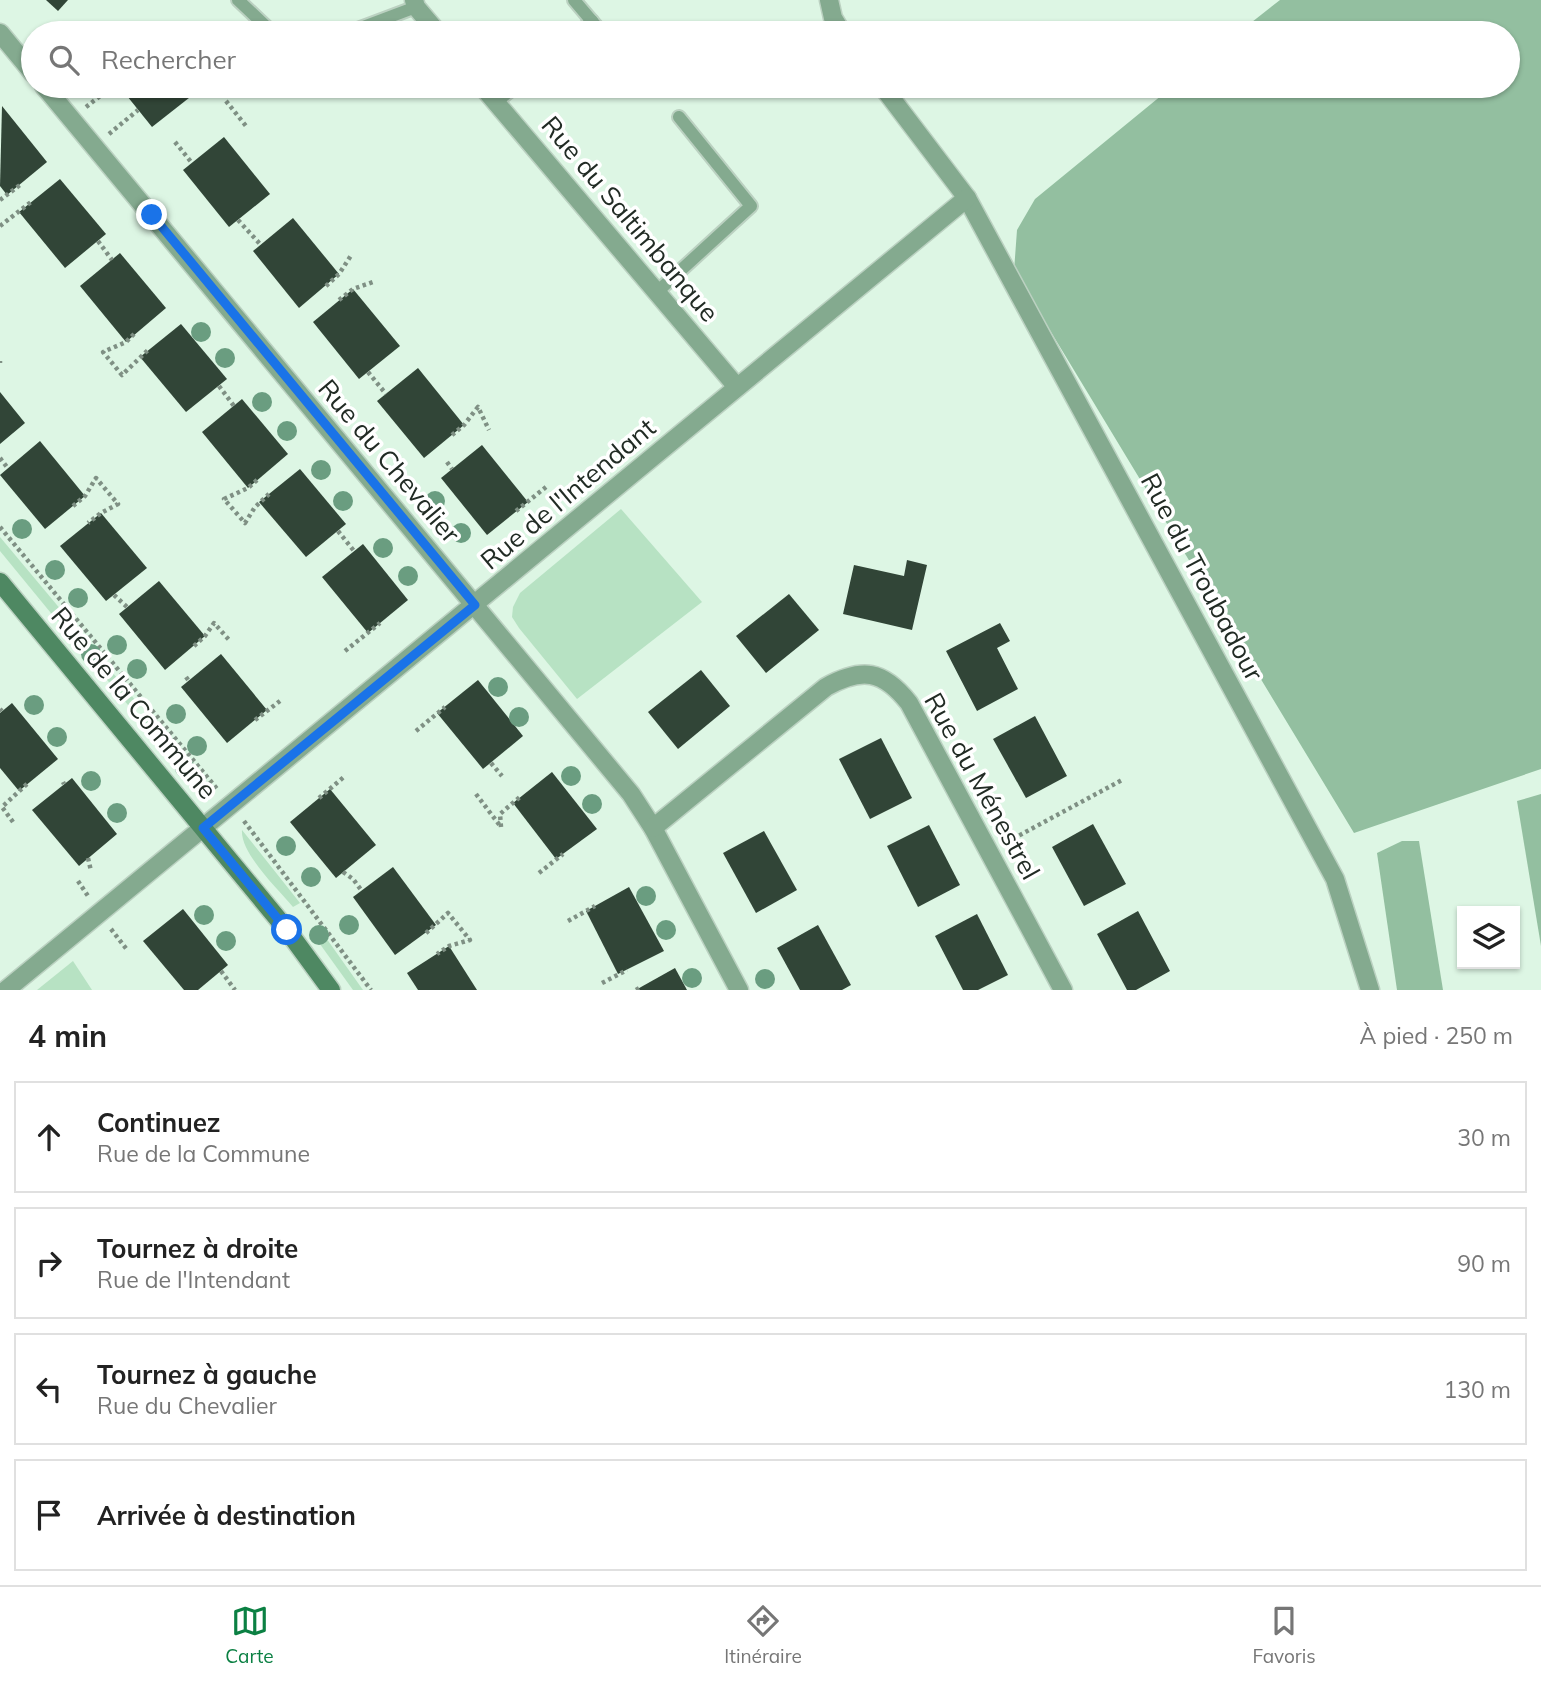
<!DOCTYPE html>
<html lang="fr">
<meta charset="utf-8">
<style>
body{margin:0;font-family:Mulish,sans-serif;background:#f2f2f2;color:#222}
.controls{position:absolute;right:21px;bottom:21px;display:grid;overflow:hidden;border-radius:0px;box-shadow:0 2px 5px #0004}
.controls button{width:63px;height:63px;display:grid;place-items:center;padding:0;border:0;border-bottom:2px solid #e0e0e0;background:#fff;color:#222;font:35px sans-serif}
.stop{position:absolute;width:21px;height:21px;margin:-16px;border:5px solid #1a73e8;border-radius:50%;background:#fff}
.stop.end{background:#1a73e8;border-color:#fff;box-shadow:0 2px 7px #0008}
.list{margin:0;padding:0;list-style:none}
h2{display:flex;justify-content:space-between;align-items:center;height:91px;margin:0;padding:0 28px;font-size:30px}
h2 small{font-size:23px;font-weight:400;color:#767676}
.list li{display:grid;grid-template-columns:46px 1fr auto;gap:21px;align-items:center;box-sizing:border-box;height:112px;margin:0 14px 14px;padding:0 14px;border:2px solid #e0e0e0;border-radius:0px}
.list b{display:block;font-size:26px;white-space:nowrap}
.list p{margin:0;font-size:23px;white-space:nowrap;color:#767676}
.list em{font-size:23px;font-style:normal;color:#767676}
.icon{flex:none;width:38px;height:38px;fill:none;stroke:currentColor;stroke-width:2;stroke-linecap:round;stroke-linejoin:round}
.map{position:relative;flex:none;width:1541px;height:990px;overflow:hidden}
.search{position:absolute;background:#fff;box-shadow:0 2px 5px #0004;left:21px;right:21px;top:21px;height:77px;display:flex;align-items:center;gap:18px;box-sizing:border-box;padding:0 24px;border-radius:38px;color:#767676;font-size:26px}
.sheet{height:595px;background:#fff}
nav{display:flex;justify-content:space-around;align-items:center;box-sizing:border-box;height:98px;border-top:2px solid #e0e0e0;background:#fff;font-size:19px;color:#767676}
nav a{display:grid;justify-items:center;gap:4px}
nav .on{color:#0b8043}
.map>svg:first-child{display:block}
</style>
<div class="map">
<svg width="1541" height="990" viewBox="0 0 1541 990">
<rect width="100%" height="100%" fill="#ddf6e4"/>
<g fill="#b7e2c3">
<polygon points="621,509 702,602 577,699 519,628 512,617 513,607 520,593"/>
<polygon points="0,537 72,623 64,629 0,551"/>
<polygon points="90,645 140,706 133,711 83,651"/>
<path d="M149,716l61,73c-11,0 -18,-5 -25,-12l-42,-53z"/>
<path d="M242,830l58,73 -7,4c-15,-18 -53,-54 -51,-77z"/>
<polygon points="319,928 363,990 353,990 312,933"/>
<polygon points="73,961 92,990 37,990"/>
</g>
<g fill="#93bfa0">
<polygon points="1280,0 1541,0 1541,769 1354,833 1014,271 1017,230 1035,199 1173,86 1508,86 1508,33 1238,33"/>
<polygon points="1541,794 1541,946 1517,801"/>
<polygon points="1402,841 1419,841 1443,990 1397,990 1377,853"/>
</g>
<g fill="#314537">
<polygon points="46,0 68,0 58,11"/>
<polygon points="119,86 187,86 194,94 152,127"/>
<polygon points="2,106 47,162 7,195 0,186"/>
<polygon points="224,137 270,194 229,227 183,170"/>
<polygon points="60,179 106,234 65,268 19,212"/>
<polygon points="293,218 339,274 299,308 253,251"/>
<polygon points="120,253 166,308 126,342 80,286"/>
<polygon points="353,289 400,346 359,379 313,322"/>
<polygon points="181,324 227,379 186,412 140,357"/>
<polygon points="418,368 464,425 424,458 377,401"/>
<polygon points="0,392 25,423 0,444"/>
<polygon points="242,399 288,454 248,488 202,432"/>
<polygon points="40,441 85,496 45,529 0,475"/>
<polygon points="482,445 528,502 487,535 441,478"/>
<polygon points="300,469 346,524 306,557 259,502"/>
<polygon points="101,513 147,568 106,601 60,546"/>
<polygon points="363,544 408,600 368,633 322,577"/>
<polygon points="907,560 927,565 912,630 843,614 854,565 904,576"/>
<polygon points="159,581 205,636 165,670 119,614"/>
<polygon points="789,594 819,630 766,673 736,636"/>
<polygon points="1000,623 1010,641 997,648 1018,689 977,711 946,651"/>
<polygon points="221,654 267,710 227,743 181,687"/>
<polygon points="701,670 730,706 678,749 648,712"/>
<polygon points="478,680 523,736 483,769 437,713"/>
<polygon points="12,703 58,759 19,791 0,768 0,713"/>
<polygon points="1035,716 1067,776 1026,798 993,739"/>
<polygon points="881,738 912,798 870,819 839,759"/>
<polygon points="552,772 597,829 556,859 513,803"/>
<polygon points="72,778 117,834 79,866 32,810"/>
<polygon points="330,789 376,845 336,878 290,822"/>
<polygon points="1093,824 1126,884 1084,906 1052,847"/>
<polygon points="929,825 960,885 918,907 887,846"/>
<polygon points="764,831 797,890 756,913 723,853"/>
<polygon points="393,867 436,925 395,955 353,897"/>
<polygon points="629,887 664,951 618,974 586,911"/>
<polygon points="183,909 228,965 198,990 184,990 143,941"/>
<polygon points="1138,911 1170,971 1136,990 1127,990 1097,934"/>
<polygon points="977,914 1008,975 978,990 963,990 935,936"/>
<polygon points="818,925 851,985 842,990 800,990 777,948"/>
<polygon points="449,946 477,990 418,990 407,973"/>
<polygon points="675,968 687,990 636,990 641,987"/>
</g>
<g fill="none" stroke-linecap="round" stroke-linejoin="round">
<defs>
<g id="lane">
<polyline points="238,0 273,33"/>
<polyline points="574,0 602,33"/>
<polyline points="347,33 416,7"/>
<polyline points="578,33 592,21"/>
<polyline points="646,86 649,89"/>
<polyline points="496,102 516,86"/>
<polyline points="657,292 751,206 679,117"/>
</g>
<g id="street">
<polyline points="414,0 416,7 438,33"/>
<polyline points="829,0 833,18 842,33"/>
<polyline points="0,33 33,73"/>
<polyline points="44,86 631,794 653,828 739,990"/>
<polyline points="482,86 737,387"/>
<polyline points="882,86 967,198 1335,879 1370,990"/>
<path d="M653,828l173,-141c36,-20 57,-17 83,16l154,287"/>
<polyline points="6,990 967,198"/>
</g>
<polyline id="secondary" points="0,582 287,930 331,990"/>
</defs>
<use href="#lane" stroke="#bbd1c1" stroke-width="16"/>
<use href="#street" stroke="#bbd1c1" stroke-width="21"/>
<use href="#secondary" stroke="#bbd1c1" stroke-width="21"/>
<g stroke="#7f9084" stroke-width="4.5" stroke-dasharray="3.5 3.5" stroke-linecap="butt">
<polyline points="226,101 246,126"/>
<polyline points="86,107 113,86"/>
<polyline points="109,134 138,110"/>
<polyline points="175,142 192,163"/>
<polyline points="0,200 20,185"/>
<polyline points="238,220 261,245"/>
<polyline points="0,226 31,202"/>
<polyline points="98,241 112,260"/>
<polyline points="326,286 339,274 352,254"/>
<polyline points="339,300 353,289 373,282"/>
<polyline points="134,334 126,342 103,352 122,375 148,350"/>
<polyline points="0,361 0,363"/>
<polyline points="368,372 386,394"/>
<polyline points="219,386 234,406"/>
<polyline points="452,435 464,425 478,407 489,430"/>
<polyline points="0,458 7,467"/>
<polyline points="447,462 452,469"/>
<polyline points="257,480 248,488 224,499 245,523 255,507 269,494"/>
<polyline points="73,506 85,496 96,478 118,504 101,513 88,523"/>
<polyline points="516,511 546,487"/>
<polyline points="0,527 218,790"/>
<polyline points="338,531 354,551"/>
<polyline points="114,595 127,607"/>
<polyline points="194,646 205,636 214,623 230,641"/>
<polyline points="345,651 380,623"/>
<polyline points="186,677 189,681"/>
<polyline points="0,709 2,711"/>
<polyline points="255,720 280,701"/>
<polyline points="416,731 445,707"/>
<polyline points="491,763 502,776"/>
<polyline points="63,782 64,784"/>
<polyline points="476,794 501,827"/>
<polyline points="319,798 345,776"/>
<polyline points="244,821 371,990"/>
<polyline points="13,822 2,807 28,783"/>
<polyline points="501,827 500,814 521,796"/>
<polyline points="1007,842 1122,780"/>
<polyline points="88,858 91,871"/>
<polyline points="343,872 353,879 362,891"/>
<polyline points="539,873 563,854"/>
<polyline points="78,881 88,896"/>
<polyline points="568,921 595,906"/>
<polyline points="111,929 128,951"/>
<polyline points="426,933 448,913 470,940 449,946 437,954"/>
<polyline points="221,971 235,990"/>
<polyline points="602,983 627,970"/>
<polyline points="636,990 641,987"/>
</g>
<use href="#lane" stroke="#84aa8f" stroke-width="12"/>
<use href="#street" stroke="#84aa8f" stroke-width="18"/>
<use href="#secondary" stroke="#4e8862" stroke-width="18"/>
</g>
<g fill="#6a9d80">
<circle cx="201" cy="332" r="10"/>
<circle cx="225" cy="358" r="10"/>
<circle cx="262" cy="402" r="10"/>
<circle cx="287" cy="431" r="10"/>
<circle cx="321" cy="470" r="10"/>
<circle cx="343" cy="501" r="10"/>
<circle cx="435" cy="501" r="10"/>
<circle cx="22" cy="529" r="10"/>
<circle cx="461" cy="533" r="10"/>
<circle cx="383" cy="548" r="10"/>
<circle cx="55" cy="570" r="10"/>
<circle cx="408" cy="576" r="10"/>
<circle cx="78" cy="598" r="10"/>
<circle cx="117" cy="645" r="10"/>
<circle cx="91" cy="654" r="10"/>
<circle cx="137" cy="669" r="10"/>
<circle cx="498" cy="687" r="10"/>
<circle cx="34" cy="705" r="10"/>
<circle cx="176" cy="714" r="10"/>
<circle cx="519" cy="717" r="10"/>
<circle cx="57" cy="737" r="10"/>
<circle cx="197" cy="746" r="10"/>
<circle cx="185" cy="768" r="10"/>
<circle cx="571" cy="776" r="10"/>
<circle cx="91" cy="781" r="10"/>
<circle cx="592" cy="804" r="10"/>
<circle cx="117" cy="813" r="10"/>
<circle cx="286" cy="846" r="10"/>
<circle cx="311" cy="877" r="10"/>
<circle cx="646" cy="896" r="10"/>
<circle cx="204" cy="915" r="10"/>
<circle cx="349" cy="925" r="10"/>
<circle cx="666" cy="930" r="10"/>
<circle cx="319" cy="935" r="10"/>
<circle cx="226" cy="941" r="10"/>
<circle cx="692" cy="978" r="10"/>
<circle cx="765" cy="979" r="10"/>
</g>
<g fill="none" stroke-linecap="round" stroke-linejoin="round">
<polyline stroke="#1a73e8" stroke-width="9" points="152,215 475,605 203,828 287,930"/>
</g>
<g text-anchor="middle" stroke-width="7" stroke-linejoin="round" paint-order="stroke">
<g font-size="26" fill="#212b24" stroke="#fff">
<text transform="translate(630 219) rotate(50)" y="9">Rue du Saltimbanque</text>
<text transform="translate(389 461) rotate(50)" y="9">Rue du Chevalier</text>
<text transform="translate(568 494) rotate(-40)" y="9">Rue de l'Intendant</text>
<text transform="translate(1202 577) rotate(62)" y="9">Rue du Troubadour</text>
<text transform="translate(134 703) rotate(50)" y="9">Rue de la Commune</text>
<text transform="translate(982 786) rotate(61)" y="9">Rue du Ménestrel</text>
</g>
</g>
</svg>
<div class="controls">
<button><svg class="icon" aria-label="layers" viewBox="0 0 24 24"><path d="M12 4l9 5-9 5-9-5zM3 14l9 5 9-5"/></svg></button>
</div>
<div class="stop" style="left:287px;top:930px"></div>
<div class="stop end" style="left:152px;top:215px"></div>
<div class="search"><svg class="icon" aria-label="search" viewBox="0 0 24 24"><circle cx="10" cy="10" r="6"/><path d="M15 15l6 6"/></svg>Rechercher</div>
</div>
<section class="sheet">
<h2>4 min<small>À pied · 250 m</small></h2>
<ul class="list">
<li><svg class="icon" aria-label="ahead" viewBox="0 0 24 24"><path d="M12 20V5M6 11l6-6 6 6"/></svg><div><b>Continuez</b><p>Rue de la Commune</p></div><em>30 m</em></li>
<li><svg class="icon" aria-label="right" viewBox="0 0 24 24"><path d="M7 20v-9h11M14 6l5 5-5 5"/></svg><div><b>Tournez à droite</b><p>Rue de l'Intendant</p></div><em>90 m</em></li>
<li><svg class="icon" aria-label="left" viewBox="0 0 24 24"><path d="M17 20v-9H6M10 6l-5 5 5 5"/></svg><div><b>Tournez à gauche</b><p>Rue du Chevalier</p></div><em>130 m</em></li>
<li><svg class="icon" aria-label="arrive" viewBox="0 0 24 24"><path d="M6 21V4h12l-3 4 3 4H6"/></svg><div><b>Arrivée à destination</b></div></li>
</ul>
</section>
<nav>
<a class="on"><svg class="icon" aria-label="map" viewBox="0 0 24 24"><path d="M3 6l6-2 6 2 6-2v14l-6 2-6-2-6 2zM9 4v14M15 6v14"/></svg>Carte</a>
<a><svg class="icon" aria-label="directions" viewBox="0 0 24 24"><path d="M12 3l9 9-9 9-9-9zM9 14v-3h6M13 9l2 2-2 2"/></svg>Itinéraire</a>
<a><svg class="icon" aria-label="saved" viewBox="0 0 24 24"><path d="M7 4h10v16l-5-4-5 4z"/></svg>Favoris</a>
</nav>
